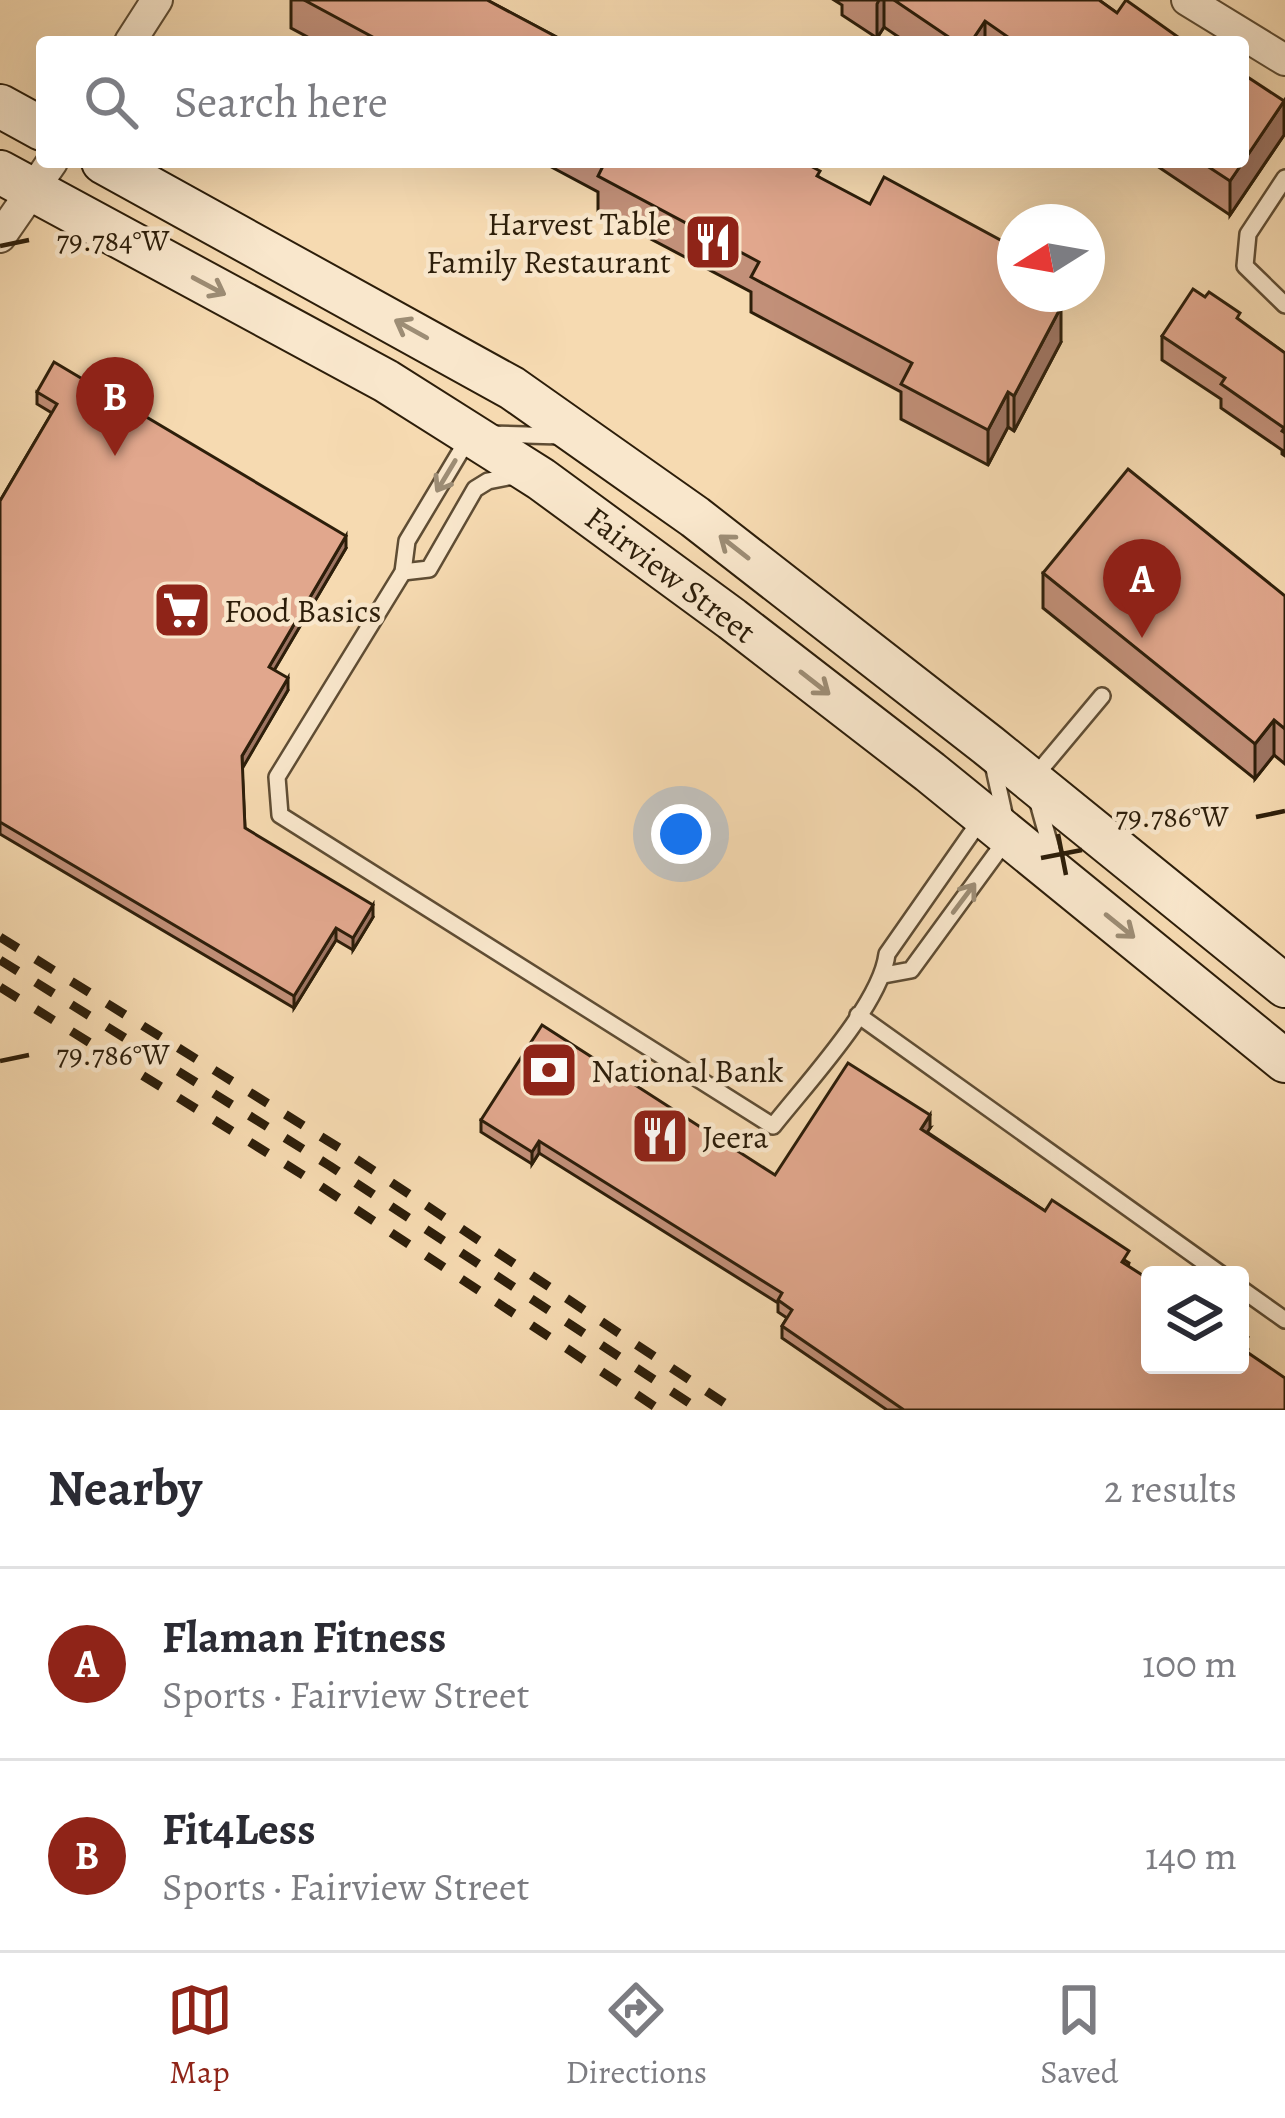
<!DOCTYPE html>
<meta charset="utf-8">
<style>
body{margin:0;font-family:Alegreya,serif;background:#f2f2f3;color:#2b2b33}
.controls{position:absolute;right:36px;bottom:36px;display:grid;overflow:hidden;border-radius:12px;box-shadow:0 12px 48px #0002}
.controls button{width:108px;height:108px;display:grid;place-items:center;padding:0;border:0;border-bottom:3px solid #e1e1e2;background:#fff;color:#2b2b33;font:60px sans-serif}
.compass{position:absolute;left:997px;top:204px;width:108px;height:108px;border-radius:50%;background:#fff;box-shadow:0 12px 48px #0002;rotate:259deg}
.you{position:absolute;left:681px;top:834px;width:42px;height:42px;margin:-30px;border:9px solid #fff;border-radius:50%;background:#1a73e8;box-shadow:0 0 0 18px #1a73e833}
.badge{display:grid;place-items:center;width:78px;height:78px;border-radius:50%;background:#8f2418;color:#fff;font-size:39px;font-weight:700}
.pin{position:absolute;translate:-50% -99px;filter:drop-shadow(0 3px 6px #0008)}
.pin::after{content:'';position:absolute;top:63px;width:42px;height:36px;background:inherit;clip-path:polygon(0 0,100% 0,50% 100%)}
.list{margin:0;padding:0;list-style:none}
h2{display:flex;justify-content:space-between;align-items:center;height:156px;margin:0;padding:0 48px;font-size:51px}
h2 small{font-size:39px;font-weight:400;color:#7c7c81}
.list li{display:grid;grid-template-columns:78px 1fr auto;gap:36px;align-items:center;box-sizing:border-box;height:192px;padding:0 48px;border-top:3px solid #e1e1e2}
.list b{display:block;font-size:45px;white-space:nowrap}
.list p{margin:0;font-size:39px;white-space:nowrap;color:#7c7c81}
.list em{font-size:39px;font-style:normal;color:#7c7c81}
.icon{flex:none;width:66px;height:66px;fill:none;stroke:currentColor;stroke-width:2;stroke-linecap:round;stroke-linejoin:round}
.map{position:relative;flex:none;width:1285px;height:1410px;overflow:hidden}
.search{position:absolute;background:#fff;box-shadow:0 12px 48px #0002;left:36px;right:36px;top:36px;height:132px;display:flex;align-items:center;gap:30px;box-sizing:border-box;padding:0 42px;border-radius:12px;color:#7c7c81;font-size:45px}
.sheet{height:540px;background:#fff}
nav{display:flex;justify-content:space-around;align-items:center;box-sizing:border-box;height:168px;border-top:3px solid #e1e1e2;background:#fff;font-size:33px;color:#7c7c81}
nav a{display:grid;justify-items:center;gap:6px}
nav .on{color:#8f2418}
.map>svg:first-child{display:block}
</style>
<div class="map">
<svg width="1285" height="1410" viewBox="0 0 1285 1410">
<rect width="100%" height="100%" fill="#f6dab1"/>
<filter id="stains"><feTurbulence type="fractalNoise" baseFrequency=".00167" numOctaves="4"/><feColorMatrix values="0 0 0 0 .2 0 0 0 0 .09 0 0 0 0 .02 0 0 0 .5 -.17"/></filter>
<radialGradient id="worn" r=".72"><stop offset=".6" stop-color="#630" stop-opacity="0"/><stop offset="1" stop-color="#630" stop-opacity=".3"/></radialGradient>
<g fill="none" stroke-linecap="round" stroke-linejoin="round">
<defs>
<g id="service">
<polyline points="1285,178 1248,234 1245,266 1285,305"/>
<polyline points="489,434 561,436"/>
<path d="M468,439l-61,102 -4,31 -126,205 3,38 493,311c33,-42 108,-122 114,-172l95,-136"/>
<polyline points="403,572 429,569 475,489 488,481 518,475"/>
<polyline points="1035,776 1102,696"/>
<polyline points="1037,799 1053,856"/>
<polyline points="884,975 911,970 1009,836 993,764"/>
<polyline points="858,1015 1222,1275"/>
<polyline points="1240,1288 1285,1320"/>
</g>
<g id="minor">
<polyline points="1187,0 1285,60"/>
<polyline points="130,42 157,0"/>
<polyline points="0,237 52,162"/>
</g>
<g id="secondary">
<polyline points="0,106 42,129"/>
<polyline points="103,162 512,388 695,517 989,746 1285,986"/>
<polyline points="0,172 386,381 541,479 732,619 930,772 1285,1061"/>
</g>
</defs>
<use href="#service" stroke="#5f4d34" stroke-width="20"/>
<use href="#minor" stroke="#5f4d34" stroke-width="34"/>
<use href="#secondary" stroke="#2d1e0a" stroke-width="46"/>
<use href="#service" stroke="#f9e7cc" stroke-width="15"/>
<use href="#minor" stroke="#f9e7cc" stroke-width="30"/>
<use href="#secondary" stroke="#f9e7cc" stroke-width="42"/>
<g stroke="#2d1e0a" stroke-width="9" stroke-dasharray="21 21" stroke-linecap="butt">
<polyline points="0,937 341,1149 735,1410"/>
<polyline points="0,960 330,1166 700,1410"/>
<polyline points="0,987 319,1185 660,1410"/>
</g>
</g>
<g fill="#c29079" stroke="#2d1e0a" stroke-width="3">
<polygon points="291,0 487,0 566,42 317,42 291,28"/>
<polygon points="834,0 1099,0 1117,13 1185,42 906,42 884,27 877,38 842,15 842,5"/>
<polygon points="1284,135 1230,215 1154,164 1154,162 1243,162"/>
<polygon points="542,162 803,162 820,178 1061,342 1014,431 1008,427 988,465 901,419 901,392 751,312 751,292 598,211 598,192"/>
<polygon points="1205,297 1285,353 1285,456 1282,454 1282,450 1221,408 1221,399 1162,360 1162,336"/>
<polygon points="37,392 346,548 274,670 288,690 242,768 245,828 373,917 353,950 336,940 294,1008 0,834 0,501 52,413 37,404"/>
<polygon points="1043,573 1285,596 1285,764 1274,755 1255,779 1043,608"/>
<polygon points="481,1120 775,1175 930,1128 927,1132 1045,1211 1129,1263 1128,1266 1150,1365 1240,1329 1248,1349 1247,1352 1285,1410 887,1410 782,1338 782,1326 787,1318 778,1312 778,1303 539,1153 532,1164 481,1132"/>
</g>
<g fill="#9e7563" stroke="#2d1e0a" stroke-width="3">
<polygon points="879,0 884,0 884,27 877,38 877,4"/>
<polygon points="985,21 985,42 971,42"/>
<polygon points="1284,101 1284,135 1230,215 1230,181"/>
<polygon points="1061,307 1061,342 1014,431 1014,396"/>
<polygon points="1008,392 1008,427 988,465 988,430"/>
<polygon points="346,536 346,548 269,679 269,667"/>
<polygon points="288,678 288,690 242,769 242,756"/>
<polygon points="1274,720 1274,755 1255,779 1255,744"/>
<polygon points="373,905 373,917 353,950 353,938"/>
<polygon points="336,928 336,940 294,1008 294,996"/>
<polygon points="930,1115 930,1128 921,1141 921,1129"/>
<polygon points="539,1141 539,1153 532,1164 532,1152"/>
</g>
<g fill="#e1a78d" stroke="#2d1e0a" stroke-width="3">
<polygon points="304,0 487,0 566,42 382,42"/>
<polygon points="894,0 1099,0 1117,13 1126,0 1185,42 1015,42 985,21 971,42 956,42"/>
<polygon points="1243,74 1284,101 1243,162"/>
<polygon points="605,162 803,162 820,171 817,176 870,204 884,177 1015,248 1015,294 1058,294 1061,307 1014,396 1008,392 988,430 901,384 912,363 751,277 759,262 598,176"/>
<polygon points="1201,162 1243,162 1230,181"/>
<polygon points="1193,289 1205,297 1209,292 1240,313 1237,318 1285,353 1285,433 1282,431 1284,428 1221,384 1225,378 1162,336"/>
<polygon points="54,362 346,536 269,667 288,678 242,756 245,828 373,905 353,938 336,928 294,996 0,822 0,501 57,404 37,392"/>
<polygon points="1128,469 1285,596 1285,729 1274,720 1255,744 1043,573"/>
<polygon points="542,1025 775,1175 848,1063 930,1115 921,1129 1045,1211 1052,1200 1129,1251 1122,1262 1150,1280 1150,1365 1240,1365 1240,1329 1248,1337 1241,1348 1285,1378 1285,1410 904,1410 782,1326 792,1310 778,1300 782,1293 539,1141 532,1152 481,1120"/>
</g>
<defs><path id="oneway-shaft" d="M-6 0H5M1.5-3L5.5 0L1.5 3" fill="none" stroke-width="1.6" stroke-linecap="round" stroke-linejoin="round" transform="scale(3)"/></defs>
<g stroke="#9d8d75">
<use href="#oneway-shaft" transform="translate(209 286) rotate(28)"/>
<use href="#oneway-shaft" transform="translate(411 329) rotate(-151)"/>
<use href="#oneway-shaft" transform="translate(446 476) rotate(121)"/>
<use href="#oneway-shaft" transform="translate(734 547) rotate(-142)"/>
<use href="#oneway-shaft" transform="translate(815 683) rotate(38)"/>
<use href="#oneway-shaft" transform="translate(964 898) rotate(-53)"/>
<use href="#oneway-shaft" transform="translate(1120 926) rotate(39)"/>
</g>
<path fill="none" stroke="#2d1e0a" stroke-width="4.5" d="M0,246l29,-6M1256,817l29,-6M1058,834l8,41M1041,858l41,-8M0,1061l29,-6"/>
<defs>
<symbol id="restaurant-square" viewBox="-11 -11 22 22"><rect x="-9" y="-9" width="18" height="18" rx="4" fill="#8f2418" stroke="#f9e7cc"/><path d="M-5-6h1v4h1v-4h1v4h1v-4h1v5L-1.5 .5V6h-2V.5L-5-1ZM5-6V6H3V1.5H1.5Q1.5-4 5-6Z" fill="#fff"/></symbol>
<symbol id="supermarket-square" viewBox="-11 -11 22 22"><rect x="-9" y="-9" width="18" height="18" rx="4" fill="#8f2418" stroke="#f9e7cc"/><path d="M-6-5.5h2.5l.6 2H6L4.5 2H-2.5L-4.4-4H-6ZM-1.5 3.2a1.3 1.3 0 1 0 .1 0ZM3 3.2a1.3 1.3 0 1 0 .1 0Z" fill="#fff"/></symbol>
<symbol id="bank-square" viewBox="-11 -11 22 22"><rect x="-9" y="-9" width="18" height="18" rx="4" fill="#8f2418" stroke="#f9e7cc"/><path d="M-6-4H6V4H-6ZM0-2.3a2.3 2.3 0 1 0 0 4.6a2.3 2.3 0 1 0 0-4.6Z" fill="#fff"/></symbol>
</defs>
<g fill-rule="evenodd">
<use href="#restaurant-square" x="680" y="209" width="66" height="66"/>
<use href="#supermarket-square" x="149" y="577" width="66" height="66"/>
<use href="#bank-square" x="516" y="1037" width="66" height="66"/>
<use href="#restaurant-square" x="627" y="1103" width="66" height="66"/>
</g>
<g text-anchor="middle" stroke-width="9" stroke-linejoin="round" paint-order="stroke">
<g font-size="33" fill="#2d1e0a" stroke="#f9e7cc" text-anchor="start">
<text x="671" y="235" text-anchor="end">Harvest Table<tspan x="671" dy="38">Family Restaurant</tspan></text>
<text x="224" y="622">Food Basics</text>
<text x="591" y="1082">National Bank</text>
<text x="702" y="1148">Jeera</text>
</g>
<g font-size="33" fill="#2d1e0a" stroke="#f9e7cc">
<text transform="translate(671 574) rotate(37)" y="12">Fairview Street</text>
</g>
</g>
<g font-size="30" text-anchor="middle" fill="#2d1e0a" stroke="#f9e7cc" stroke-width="9" stroke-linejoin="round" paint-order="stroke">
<text x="113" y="251">79.784°W</text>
<text x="1172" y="827">79.786°W</text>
<text x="113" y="1065">79.786°W</text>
</g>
<rect width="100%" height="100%" filter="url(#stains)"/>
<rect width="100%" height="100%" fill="url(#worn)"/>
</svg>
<div class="controls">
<button><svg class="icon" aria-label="layers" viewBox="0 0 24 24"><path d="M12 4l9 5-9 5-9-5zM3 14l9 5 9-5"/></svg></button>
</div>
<svg class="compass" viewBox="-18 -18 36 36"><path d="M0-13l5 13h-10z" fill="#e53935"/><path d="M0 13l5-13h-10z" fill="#7c7c81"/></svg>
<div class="you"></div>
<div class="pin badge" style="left:1142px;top:638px">A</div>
<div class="pin badge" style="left:115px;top:456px">B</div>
<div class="search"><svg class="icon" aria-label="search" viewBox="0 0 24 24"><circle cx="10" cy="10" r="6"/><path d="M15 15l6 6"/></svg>Search here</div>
</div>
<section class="sheet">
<h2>Nearby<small>2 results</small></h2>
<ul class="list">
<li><span class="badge">A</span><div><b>Flaman Fitness</b><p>Sports · Fairview Street</p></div><em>100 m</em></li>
<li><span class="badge">B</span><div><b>Fit4Less</b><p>Sports · Fairview Street</p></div><em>140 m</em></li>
</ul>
</section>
<nav>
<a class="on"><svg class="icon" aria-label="map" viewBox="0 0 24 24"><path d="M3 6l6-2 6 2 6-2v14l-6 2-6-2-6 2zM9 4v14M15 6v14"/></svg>Map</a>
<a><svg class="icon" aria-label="directions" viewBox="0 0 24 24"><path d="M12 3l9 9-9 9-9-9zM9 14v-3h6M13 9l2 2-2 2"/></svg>Directions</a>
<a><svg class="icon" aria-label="saved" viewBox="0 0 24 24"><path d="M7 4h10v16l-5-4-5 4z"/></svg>Saved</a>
</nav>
